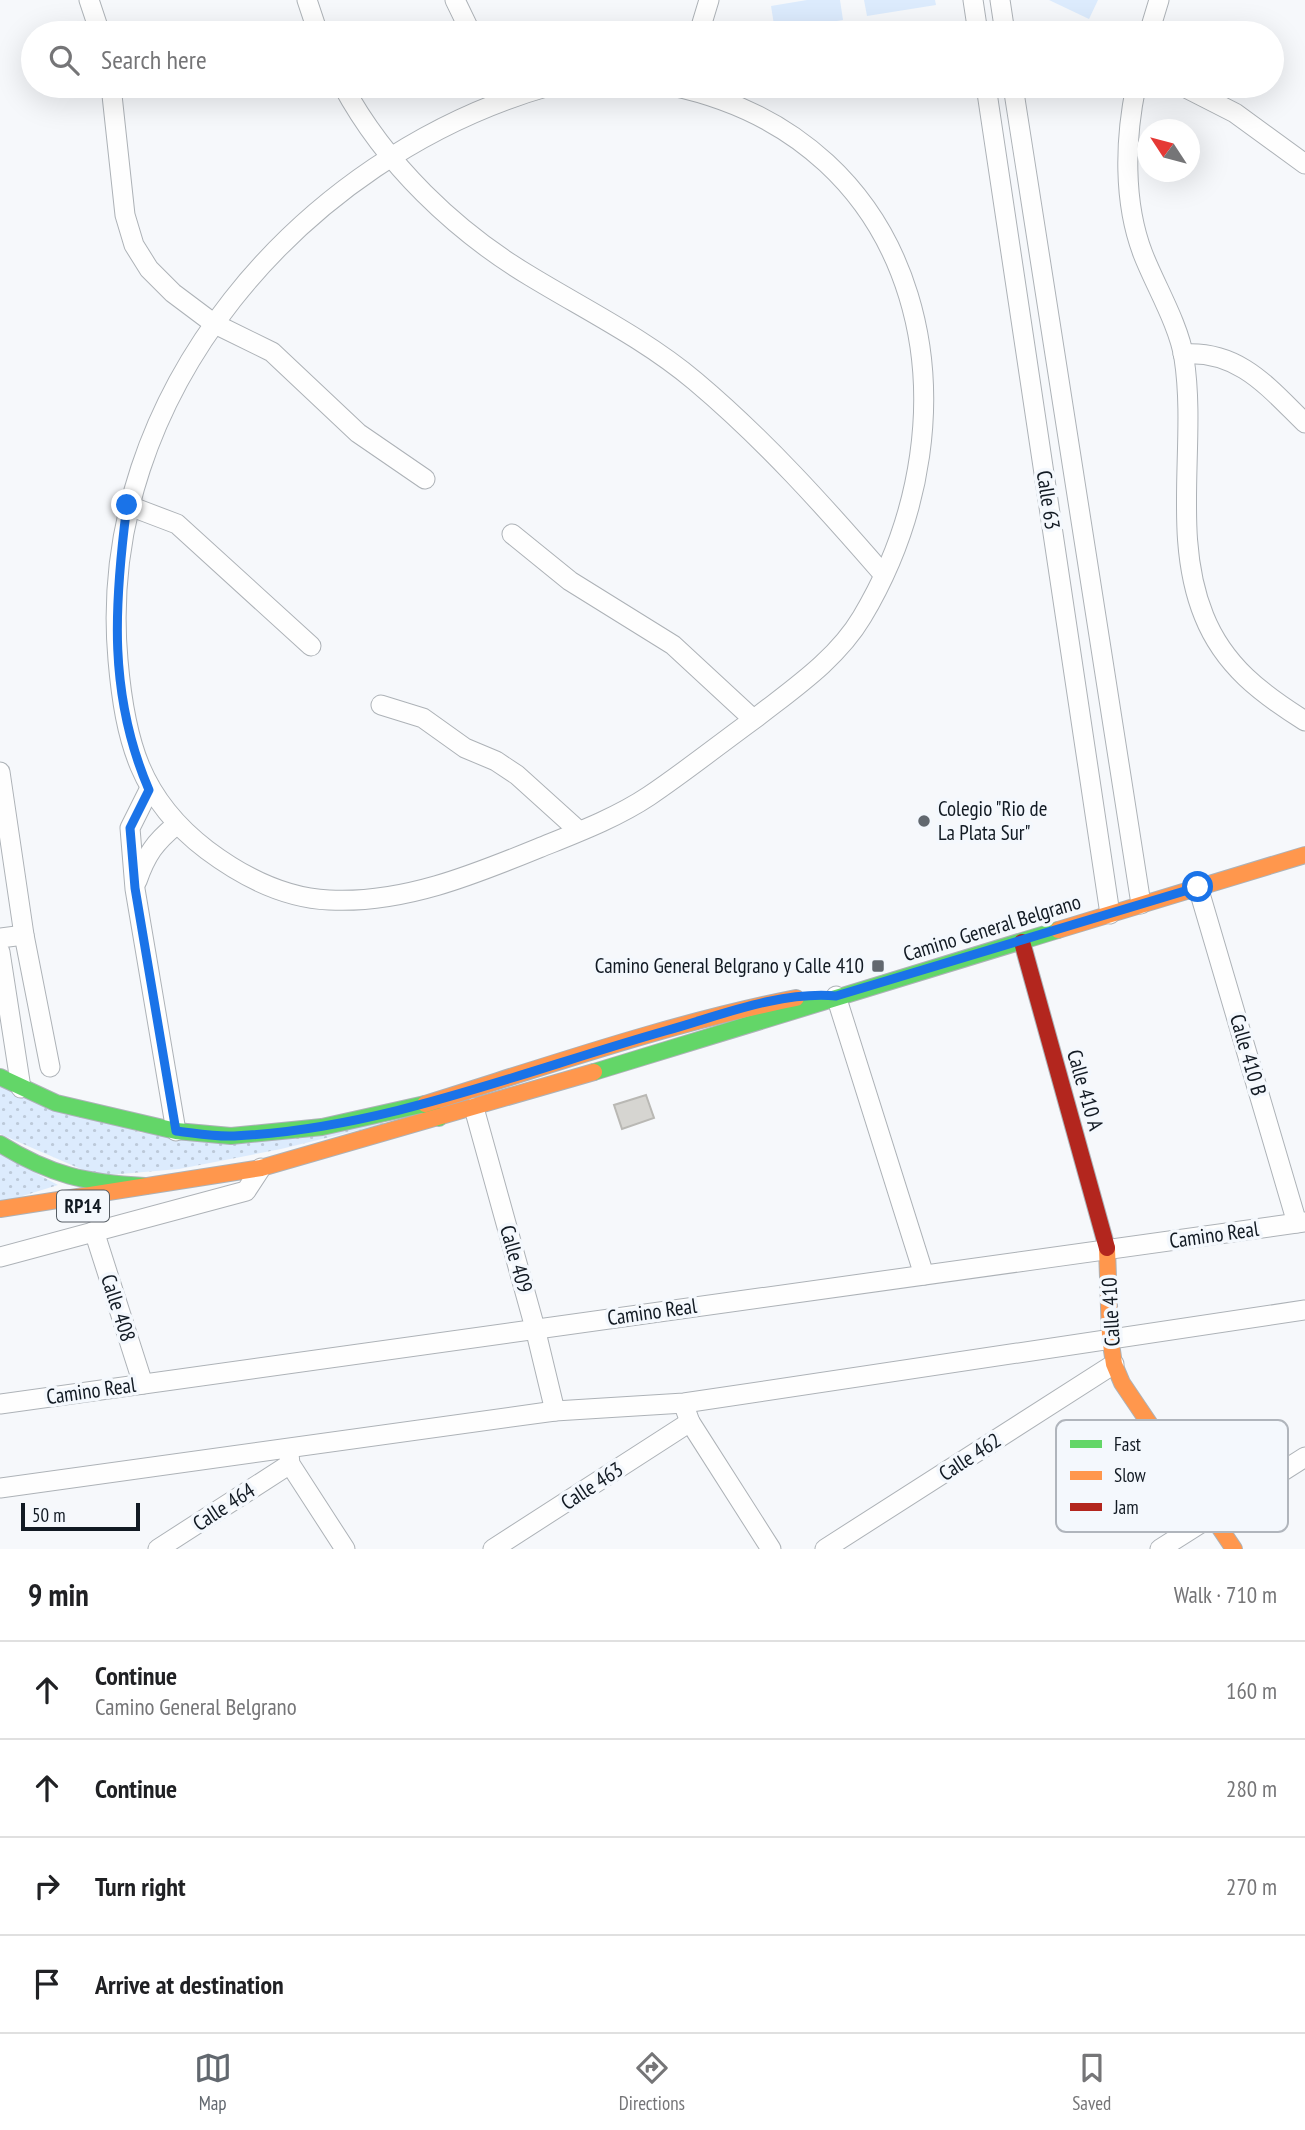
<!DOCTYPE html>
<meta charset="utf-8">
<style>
body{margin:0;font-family:"PT Sans Narrow",sans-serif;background:#f2f2f2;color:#202124}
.compass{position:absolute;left:1137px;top:119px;width:63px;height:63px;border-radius:50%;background:#fff;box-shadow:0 7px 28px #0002;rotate:306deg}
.scale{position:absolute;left:21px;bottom:18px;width:119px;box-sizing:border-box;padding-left:7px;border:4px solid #121a23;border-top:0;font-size:19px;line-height:24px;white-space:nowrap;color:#121a23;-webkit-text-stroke:5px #f4f8fd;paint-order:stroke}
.stop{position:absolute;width:21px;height:21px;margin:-16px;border:5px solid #1a73e8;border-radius:50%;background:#fff}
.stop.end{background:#1a73e8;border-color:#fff;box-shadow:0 2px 7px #0008}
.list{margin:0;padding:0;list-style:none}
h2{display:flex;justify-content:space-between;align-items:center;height:91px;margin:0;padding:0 28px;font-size:30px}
h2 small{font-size:23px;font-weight:400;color:#757577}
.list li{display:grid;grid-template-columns:46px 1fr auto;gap:21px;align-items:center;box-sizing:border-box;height:98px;padding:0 28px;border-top:2px solid #e0e0e0}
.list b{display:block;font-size:26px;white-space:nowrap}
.list p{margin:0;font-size:23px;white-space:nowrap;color:#757577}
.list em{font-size:23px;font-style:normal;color:#757577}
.icon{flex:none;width:38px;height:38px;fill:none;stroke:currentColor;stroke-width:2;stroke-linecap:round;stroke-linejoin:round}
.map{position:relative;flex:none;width:1305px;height:1549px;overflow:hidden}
.search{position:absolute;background:#fff;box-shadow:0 7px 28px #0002;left:21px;right:21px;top:21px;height:77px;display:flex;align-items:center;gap:18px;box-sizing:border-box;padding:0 24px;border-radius:38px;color:#757577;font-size:26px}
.sheet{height:483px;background:#fff}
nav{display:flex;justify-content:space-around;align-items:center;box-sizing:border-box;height:98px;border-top:2px solid #e0e0e0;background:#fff;font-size:19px;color:#757577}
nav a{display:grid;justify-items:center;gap:4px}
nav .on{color:#62686f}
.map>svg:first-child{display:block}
</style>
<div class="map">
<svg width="1305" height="1549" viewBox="0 0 1305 1549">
<defs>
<pattern id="grass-dots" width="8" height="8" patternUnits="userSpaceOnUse" patternTransform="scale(1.75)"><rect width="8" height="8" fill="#dcebfd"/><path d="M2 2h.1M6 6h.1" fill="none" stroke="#bcc9d9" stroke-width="1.8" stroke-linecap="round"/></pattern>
</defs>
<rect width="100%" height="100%" fill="#f6f8fb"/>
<g fill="url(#grass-dots)">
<polygon points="0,1086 142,1133 387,1123 281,1149 179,1169 97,1176 0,1134"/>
<polygon points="0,1154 58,1185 0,1203"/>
</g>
<g fill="#dcebfd">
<polygon points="807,0 840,0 843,20 775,31 771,6"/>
<polygon points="864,0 935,0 936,5 867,16"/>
<polygon points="1049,0 1098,0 1089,19"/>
</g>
<polygon fill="#d6d5d1" stroke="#b9b8b4" stroke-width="2" points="646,1095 654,1118 622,1129 614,1105"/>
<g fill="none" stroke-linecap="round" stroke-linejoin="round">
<defs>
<g id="street">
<polyline points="89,0 100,33"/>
<polyline points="307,0 318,33"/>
<polyline points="455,0 471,33"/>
<polyline points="973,0 978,33"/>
<polyline points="1000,0 1005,33"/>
<polyline points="699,33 709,0"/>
<polyline points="1149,33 1159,0"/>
<polyline points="111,86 125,215 134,245 149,269 173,293 213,323 272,352 358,433 425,479"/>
<path d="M343,86c42,78 112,145 187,190 56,34 115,63 165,105 69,58 130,126 188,193"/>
<path d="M549,86c-246,70 -455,309 -431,574 7,81 22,139 89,190 36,27 77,48 122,50 73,4 144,-25 210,-52 37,-15 77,-30 110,-52 37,-25 72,-53 108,-79 37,-29 80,-58 105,-100 122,-204 65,-477 -190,-531"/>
<polyline points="986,86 1110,914"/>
<polyline points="1013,86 1141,904"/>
<path d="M1136,86c-11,53 -13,116 7,168 12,31 36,71 41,104 13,84 -13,177 20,258 20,50 58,78 101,105"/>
<polyline points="1182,86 1235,113 1305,164"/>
<path d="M1183,354c56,-4 85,33 122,69"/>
<polyline points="127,505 177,524 311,646"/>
<polyline points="512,534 570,581 673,645 753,719"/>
<polyline points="381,705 423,718 465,748 496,761 517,775 579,831"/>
<polyline points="0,772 24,935 50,1067"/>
<polyline points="149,790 130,828 135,889 176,1131"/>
<path d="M137,881c9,-26 18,-39 39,-56"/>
<polyline points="1198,887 1297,1223"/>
<polyline points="0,938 24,935"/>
<polyline points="0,952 21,1088"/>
<polyline points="836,996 924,1275"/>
<polyline points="474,1108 535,1328 555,1411"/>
<polyline points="94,1231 143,1384"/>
<polyline points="0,1257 246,1191 261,1168"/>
<polyline points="0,1404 1305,1222"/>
<polyline points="686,1411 690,1422 771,1549"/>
<polyline points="289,1454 290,1464 345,1549"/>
<polyline points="0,1488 555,1411 684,1403 1305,1310"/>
<polyline points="158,1549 290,1464"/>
<polyline points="493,1549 690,1422"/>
<polyline points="825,1549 1114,1364"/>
<polyline points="1160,1549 1305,1457"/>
</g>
<g id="fast">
<polyline points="594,1072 1058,930"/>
<polyline points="0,1077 56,1103 176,1131 231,1136 322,1127 425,1104 439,1118"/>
<path d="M0,1144c50,31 86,39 145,42"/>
</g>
<g id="slow">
<polyline points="1058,930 1305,855"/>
<path d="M425,1104c122,-38 245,-81 371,-106"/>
<polyline points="0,1209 261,1168 594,1072"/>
<polyline points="1107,1248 1110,1337 1114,1364 1122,1383 1234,1549"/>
</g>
<polyline id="jam" points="1022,942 1107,1248"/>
</defs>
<use href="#street" stroke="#adb2b7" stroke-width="21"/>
<use href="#fast" stroke="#adb2b7" stroke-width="18"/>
<use href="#slow" stroke="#adb2b7" stroke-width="18"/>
<use href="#jam" stroke="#adb2b7" stroke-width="18"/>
<use href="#street" stroke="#fefefe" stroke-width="19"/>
<use href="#fast" stroke="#63d668" stroke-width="16"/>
<use href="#slow" stroke="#ff974d" stroke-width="16"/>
<use href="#jam" stroke="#b3261e" stroke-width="16"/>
</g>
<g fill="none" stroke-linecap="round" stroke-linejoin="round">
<path stroke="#1a73e8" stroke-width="9" d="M127,505c-13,100 -19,190 22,285l-19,38 5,60 41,243c18,2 39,6 58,5 148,-7 290,-65 431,-105 54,-15 114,-40 171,-35l362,-109"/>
</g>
<g fill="#62686f" stroke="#f4f8fd" stroke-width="2.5">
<circle cx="924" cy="821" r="7"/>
<rect x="871" y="959" width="14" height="14" rx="3.5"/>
</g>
<g text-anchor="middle" stroke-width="7" stroke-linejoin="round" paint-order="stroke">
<rect fill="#f4f8fd" stroke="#565d64" stroke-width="2" x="57" y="1190.5" width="52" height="31" rx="5"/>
<g font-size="19" font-weight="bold" fill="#121a23">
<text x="83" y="1213">RP14</text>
</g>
<g font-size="21" fill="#121a23" stroke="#f4f8fd">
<text transform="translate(1048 500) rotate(81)" y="7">Calle 63</text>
<text transform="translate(992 928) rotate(-17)" y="7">Camino General Belgrano</text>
<text transform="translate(1248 1055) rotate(74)" y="7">Calle 410 B</text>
<text transform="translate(1085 1090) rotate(74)" y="7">Calle 410 A</text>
<text transform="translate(1214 1235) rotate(-8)" y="7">Camino Real</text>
<text transform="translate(516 1259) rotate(74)" y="7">Calle 409</text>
<text transform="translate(118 1308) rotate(72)" y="7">Calle 408</text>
<text transform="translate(652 1312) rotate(-8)" y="7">Camino Real</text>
<text transform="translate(1111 1312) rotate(-93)" y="7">Calle 410</text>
<text transform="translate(91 1391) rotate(-8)" y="7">Camino Real</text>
<text transform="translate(970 1457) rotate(-33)" y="7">Calle 462</text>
<text transform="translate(592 1486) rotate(-33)" y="7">Calle 463</text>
<text transform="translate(224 1507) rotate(-33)" y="7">Calle 464</text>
</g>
<g font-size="21" fill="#121a23" stroke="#f4f8fd" text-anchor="start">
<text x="938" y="816">Colegio "Rio de<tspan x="938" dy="24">La Plata Sur"</tspan></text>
<text x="864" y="973" text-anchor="end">Camino General Belgrano y Calle 410</text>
</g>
</g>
<rect x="1056" y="1420" width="232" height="112" rx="10" fill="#f4f8fd" stroke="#b0b5bc" stroke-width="2"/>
<rect x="1070" y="1440" width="32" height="8" fill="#63d668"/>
<rect x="1070" y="1471" width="32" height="9" fill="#ff974d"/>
<rect x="1070" y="1503" width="32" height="8" fill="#b3261e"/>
<g font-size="19" fill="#121a23">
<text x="1114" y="1451">Fast</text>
<text x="1114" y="1482">Slow</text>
<text x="1114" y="1514">Jam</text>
</g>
</svg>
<svg class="compass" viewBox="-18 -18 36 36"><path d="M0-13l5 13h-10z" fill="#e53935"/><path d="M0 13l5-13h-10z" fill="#757577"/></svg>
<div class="scale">50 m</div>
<div class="stop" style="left:1198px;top:887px"></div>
<div class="stop end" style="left:127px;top:505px"></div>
<div class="search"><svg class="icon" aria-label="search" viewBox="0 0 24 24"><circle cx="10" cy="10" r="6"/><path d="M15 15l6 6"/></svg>Search here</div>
</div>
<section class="sheet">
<h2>9 min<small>Walk · 710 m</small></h2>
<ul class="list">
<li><svg class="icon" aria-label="ahead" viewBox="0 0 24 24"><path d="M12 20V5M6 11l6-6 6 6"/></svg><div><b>Continue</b><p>Camino General Belgrano</p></div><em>160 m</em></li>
<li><svg class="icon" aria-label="ahead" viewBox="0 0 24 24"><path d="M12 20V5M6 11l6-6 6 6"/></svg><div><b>Continue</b></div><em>280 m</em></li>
<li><svg class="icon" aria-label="right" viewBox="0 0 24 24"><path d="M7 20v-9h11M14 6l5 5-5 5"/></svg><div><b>Turn right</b></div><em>270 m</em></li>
<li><svg class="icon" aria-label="arrive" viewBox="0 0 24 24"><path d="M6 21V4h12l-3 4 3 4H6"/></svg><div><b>Arrive at destination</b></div></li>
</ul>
</section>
<nav>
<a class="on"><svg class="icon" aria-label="map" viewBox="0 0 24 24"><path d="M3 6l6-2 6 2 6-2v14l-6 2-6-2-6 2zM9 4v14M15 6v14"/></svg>Map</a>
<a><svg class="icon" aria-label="directions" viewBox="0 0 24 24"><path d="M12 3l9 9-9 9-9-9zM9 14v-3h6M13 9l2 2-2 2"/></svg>Directions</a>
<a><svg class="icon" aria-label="saved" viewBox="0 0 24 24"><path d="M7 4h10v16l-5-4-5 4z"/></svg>Saved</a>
</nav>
